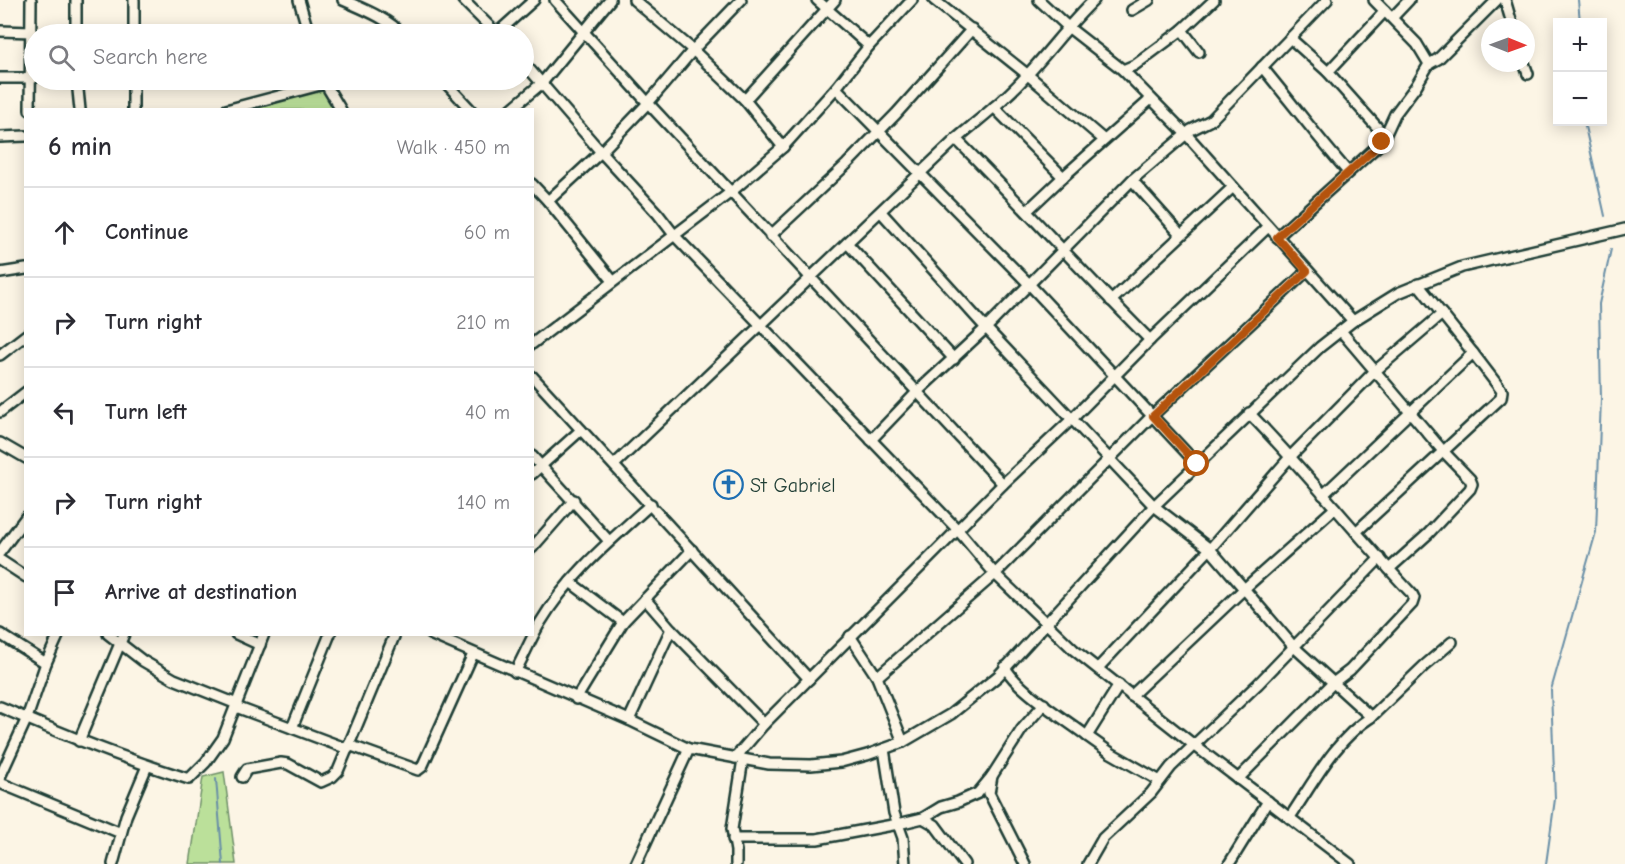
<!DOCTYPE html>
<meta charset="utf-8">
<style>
body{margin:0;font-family:"Comic Neue",sans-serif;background:#f2f2f3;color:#2b2b33}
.controls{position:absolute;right:18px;top:18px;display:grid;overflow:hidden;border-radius:0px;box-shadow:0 3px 15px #0003}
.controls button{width:54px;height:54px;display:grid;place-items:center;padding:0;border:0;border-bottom:2px solid #e1e1e2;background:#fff;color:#2b2b33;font:30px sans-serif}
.compass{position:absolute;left:1481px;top:18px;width:54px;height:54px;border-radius:50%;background:#fff;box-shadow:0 3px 15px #0003;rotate:91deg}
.stop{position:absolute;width:18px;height:18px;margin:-14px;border:4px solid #b45309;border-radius:50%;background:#fff}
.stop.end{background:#b45309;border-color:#fff;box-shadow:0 2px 6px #0008}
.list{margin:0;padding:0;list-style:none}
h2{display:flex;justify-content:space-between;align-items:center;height:78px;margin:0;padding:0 24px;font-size:26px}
h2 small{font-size:20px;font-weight:400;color:#7c7c81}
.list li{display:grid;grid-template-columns:39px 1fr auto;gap:18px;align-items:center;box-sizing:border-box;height:90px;padding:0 24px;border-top:2px solid #e1e1e2}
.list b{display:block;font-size:22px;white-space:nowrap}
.list em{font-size:20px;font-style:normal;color:#7c7c81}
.icon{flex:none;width:33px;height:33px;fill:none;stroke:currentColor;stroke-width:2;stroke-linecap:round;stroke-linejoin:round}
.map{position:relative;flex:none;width:1625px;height:864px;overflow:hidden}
.search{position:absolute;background:#fff;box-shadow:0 3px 15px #0003;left:24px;top:24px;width:510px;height:66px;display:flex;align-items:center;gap:15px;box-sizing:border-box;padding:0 21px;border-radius:33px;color:#7c7c81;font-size:22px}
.panel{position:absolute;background:#fff;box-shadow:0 3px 15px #0003;left:24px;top:108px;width:510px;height:528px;border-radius:0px}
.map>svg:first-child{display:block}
</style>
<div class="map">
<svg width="1625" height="864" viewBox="0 0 1625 864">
<rect width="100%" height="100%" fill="#fcf5e5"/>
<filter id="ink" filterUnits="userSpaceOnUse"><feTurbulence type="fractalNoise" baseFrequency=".0167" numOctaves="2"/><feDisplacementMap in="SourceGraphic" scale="12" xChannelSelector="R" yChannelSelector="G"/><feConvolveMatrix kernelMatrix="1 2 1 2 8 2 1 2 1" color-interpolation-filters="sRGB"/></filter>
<g filter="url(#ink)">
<g fill="#bbe09a" stroke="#6d8e67" stroke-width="1.5">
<polygon points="323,84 339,110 225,110"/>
<polygon points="224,772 236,864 190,864 203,777"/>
</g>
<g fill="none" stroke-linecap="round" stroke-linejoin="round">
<g stroke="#698fa7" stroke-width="2">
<polyline points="1578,0 1580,22"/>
<polyline points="1584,122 1605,216"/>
<polyline points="216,779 223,864"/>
<polyline points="1546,864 1555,799 1551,690 1596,532 1601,398 1599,304 1611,249"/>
</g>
<defs>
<g id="minor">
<polyline points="299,0 309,34"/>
<path d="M343,0c20,9 44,18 59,34"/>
<polyline points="463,0 497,34"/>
<polyline points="555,0 648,103 1003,484"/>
<polyline points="634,0 693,50 745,100 783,147"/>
<polyline points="817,0 869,46"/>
<polyline points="934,0 1028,75 1104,140"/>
<polyline points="1039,0 1068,27 1123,70 1186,134 1353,321"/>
<polyline points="1505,0 1513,27"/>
<polyline points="1132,10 1149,0"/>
<polyline points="1392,18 1409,0"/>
<polyline points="1182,30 1199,52"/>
<polyline points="0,31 32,32"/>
<polyline points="76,34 76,0"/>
<polyline points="134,34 134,0"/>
<polyline points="496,34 534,0"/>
<polyline points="1290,38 1328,72 1385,136"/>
<polyline points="524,63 601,152 658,214 675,236 957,529 995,574 1074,650 1194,745 1171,767 1151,793 1103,838 1088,864"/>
<polyline points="1524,63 1528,74"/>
<polyline points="1429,64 1438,59 1497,0"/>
<path d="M1262,67c29,35 56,71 86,105"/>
<polyline points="1123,70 1135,65 1182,30 1214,0"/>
<polyline points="1328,72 1385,11"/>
<polyline points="0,78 34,78"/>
<polyline points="77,80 80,110"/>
<polyline points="323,80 341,110"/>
<polyline points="443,80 471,110"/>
<polyline points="836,88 1029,284 1197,464"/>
<polyline points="745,100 835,0"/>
<polyline points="994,107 1063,177"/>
<polyline points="30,110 31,0"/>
<polyline points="133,110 133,80"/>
<polyline points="226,110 324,84"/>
<polyline points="510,110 542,83 610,0"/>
<polyline points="0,137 26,136"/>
<path d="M956,139c66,66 128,135 194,201"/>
<polyline points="1132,180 1181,235"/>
<polyline points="532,184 548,201 613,281"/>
<polyline points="548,201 601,152 648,103 693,50 741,0"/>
<polyline points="1027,211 1063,177 1151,99"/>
<path d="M881,212l105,116 168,178 56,43 83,97 78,71c-36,23 -58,66 -81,100"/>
<polyline points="770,236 847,164 896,114 972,29"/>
<polyline points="1277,237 1382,142 1395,114 1416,86 1429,64 1417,44 1374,0"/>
<polyline points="847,243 954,359"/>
<polyline points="0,273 26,269"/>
<polyline points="1111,301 1233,187"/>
<polyline points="1341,331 1443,451 1470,479 1472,484 1470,489 1428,534 1389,569"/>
<polyline points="532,344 731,192 783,147 836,88 869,46 912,0"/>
<polyline points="0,355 26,335"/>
<polyline points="532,376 809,679"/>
<polyline points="0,412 26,392"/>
<polyline points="871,440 918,391 986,328 1132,180 1191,130 1211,120 1327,0"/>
<polyline points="0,443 26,458"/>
<polyline points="532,456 609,541"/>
<path d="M614,465l342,-326c25,-21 51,-41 73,-66 22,-24 41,-50 65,-73"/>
<polyline points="532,474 581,430"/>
<polyline points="1323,495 1473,353 1418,284"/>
<polyline points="1356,532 1501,398 1502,391 1473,353"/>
<polyline points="532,548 574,500"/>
<polyline points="0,552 26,517"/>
<polyline points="0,560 26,577"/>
<polyline points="570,582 623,622"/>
<polyline points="645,599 671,629 764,724"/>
<polyline points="0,634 46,663"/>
<polyline points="108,634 143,661 174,679 237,704"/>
<polyline points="236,634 260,645"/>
<polyline points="430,634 629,720 689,749 769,764 811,765 841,762 867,755 903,742 951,714 998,676 1154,506 1320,347 1353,321 1398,293 1462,267 1625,229"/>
<polyline points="850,636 877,677 903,742"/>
<path d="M1005,667c12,23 60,52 82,69l32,-51"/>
<polyline points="1098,668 1210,549 1291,456 1374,372 1442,314"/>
<path d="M515,672c9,-16 16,-34 25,-49 28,-47 71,-83 111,-119"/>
<polyline points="877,677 995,574 1153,415 1307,271"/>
<polyline points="1131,696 1244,589 1335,508"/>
<polyline points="576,699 623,622 692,550"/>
<path d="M0,707c62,27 124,52 189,72l17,-17 17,-24 41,-104"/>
<polyline points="236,707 348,749"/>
<polyline points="1371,717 1424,666 1452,642"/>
<polyline points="629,720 671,629"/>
<polyline points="292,728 330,634"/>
<polyline points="1087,736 1111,753 1160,781"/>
<polyline points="79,741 124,634"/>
<polyline points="349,745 418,770 422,767 473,654"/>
<polyline points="884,749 894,813 903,838 905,864"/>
<polyline points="735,758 764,724 1003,484 1072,419 1150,340 1268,227"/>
<polyline points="0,777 27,718 46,663 59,634"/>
<polyline points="242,777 247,769 281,763 288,764 321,782 332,777 338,771 395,634"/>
<path d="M1238,779l95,-96 17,-13 62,-66 2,-6 -2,-4c-56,-59 -106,-123 -163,-181"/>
<polyline points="0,783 121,833"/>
<polyline points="923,818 935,825 964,864"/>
<polyline points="733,839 817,839 898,824 923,818 941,807 958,802 978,793 992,776"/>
<polyline points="113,864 126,816 147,766"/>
<polyline points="636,864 689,749"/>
<polyline points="736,864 736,851 732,829 743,759"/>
<polyline points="1025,864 989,793 992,776 1022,729 1044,704"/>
<polyline points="1229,864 1268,801"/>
<polyline points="1350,864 1194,745 1258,684 1380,558"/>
</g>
</defs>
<use href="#minor" stroke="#1f3d34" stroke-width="14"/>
<use href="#minor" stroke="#fcf5e5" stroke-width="9"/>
</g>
</g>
<g fill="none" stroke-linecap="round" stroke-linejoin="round" filter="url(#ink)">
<polyline stroke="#b45309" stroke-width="8" points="1197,464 1153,416 1307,271 1277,237 1382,142"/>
</g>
<defs>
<symbol id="church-ring" viewBox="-11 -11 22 22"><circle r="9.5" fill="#fcf5e5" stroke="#1f6fb2" stroke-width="1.5"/><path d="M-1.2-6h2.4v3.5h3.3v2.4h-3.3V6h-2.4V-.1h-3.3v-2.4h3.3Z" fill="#1f6fb2"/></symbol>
</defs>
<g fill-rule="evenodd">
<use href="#church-ring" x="712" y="468" width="33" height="33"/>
</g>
<g text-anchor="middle" stroke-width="6" stroke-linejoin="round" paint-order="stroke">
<g font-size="20" fill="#1f3d34" stroke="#fcf5e5" text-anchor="start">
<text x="750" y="492">St Gabriel</text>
</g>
</g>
</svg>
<div class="controls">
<button>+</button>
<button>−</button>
</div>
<svg class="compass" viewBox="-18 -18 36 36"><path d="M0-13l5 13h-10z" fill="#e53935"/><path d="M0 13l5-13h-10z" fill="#7c7c81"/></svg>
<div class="stop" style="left:1197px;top:464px"></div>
<div class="stop end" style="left:1382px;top:142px"></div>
<div class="search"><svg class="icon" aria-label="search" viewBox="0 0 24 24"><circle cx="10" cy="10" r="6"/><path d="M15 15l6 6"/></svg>Search here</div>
<section class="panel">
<h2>6 min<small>Walk · 450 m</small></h2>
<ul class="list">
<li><svg class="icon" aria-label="ahead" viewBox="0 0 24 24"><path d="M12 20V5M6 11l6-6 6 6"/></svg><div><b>Continue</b></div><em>60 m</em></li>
<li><svg class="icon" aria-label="right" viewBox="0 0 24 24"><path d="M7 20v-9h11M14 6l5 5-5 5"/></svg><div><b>Turn right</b></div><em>210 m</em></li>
<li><svg class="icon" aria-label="left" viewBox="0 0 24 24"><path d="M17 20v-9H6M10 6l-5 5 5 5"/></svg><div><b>Turn left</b></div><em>40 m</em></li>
<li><svg class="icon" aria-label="right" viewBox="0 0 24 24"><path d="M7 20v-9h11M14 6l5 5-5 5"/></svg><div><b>Turn right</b></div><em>140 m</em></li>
<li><svg class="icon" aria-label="arrive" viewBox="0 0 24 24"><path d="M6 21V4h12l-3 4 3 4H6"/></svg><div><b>Arrive at destination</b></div></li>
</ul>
</section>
</div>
